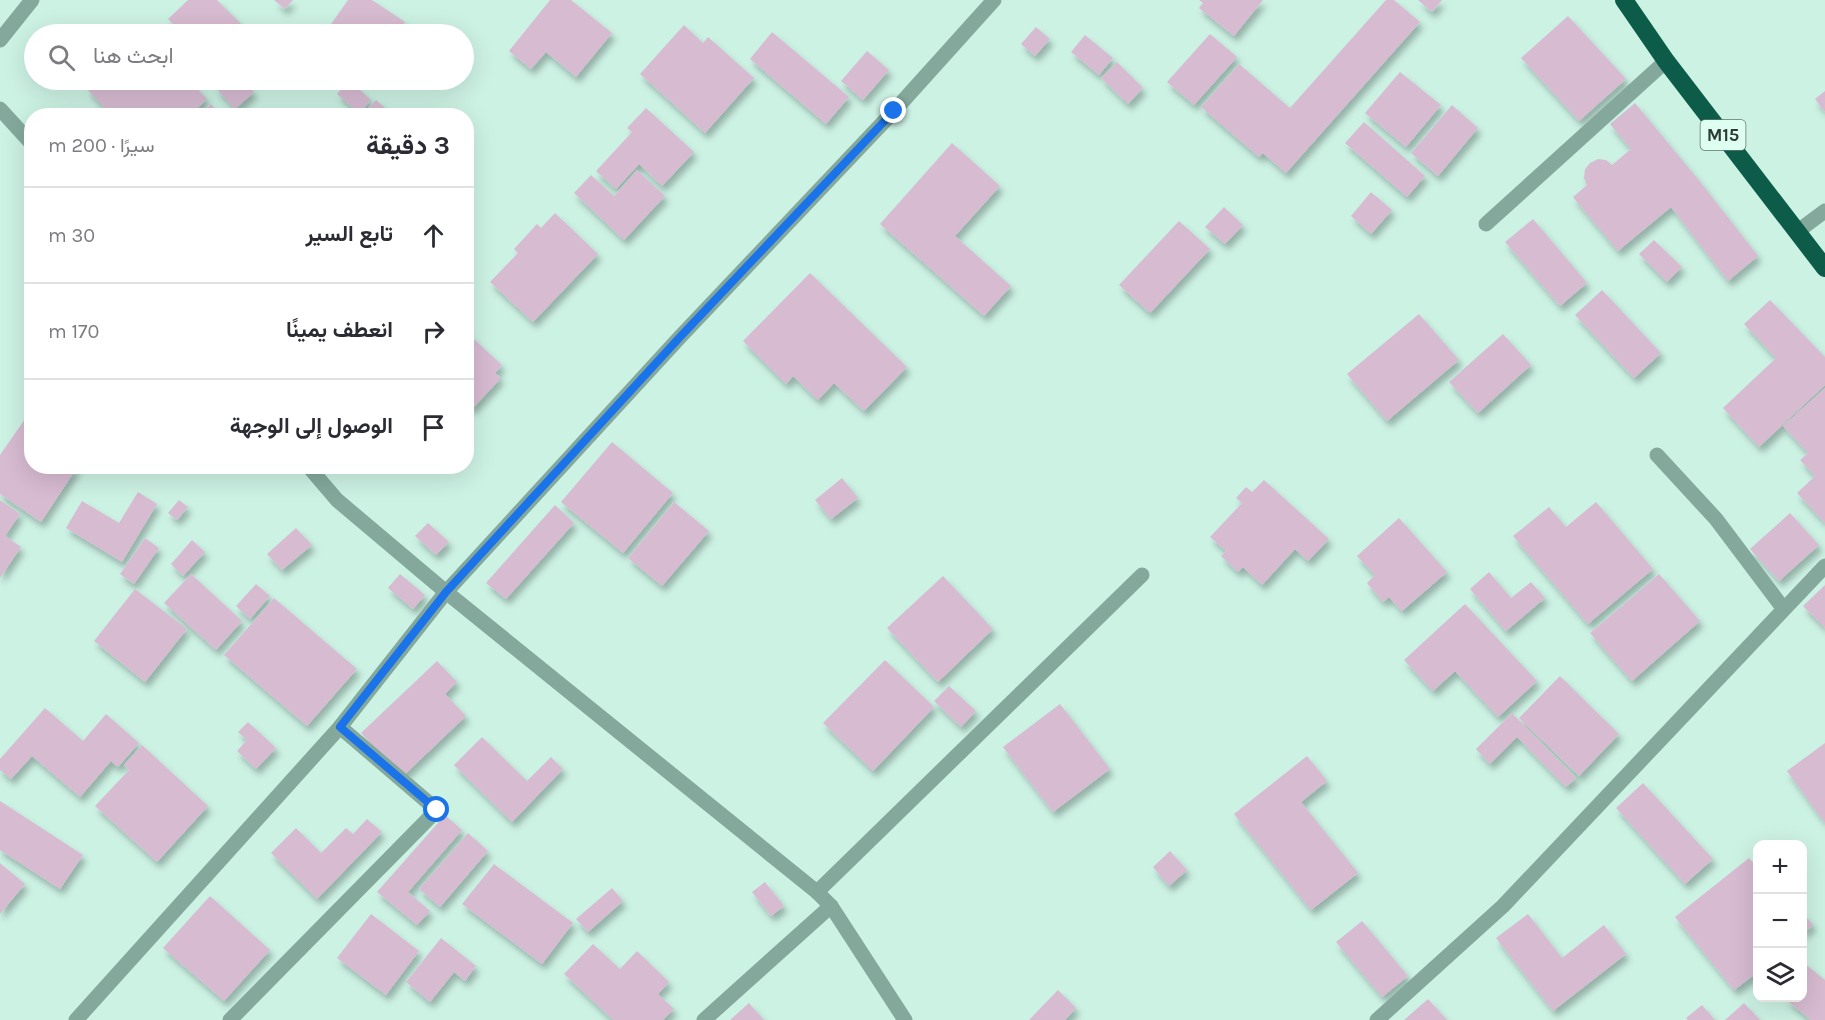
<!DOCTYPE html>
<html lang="ar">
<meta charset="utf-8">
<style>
body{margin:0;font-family:Karla,Vazirmatn,sans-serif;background:#f7f7f7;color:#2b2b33;direction:rtl}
.controls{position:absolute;right:18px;bottom:18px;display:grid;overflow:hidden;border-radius:12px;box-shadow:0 6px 24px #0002}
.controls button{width:54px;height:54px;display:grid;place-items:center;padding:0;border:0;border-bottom:2px solid #e1e1e2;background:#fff;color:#2b2b33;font:30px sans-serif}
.stop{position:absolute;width:18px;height:18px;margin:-14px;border:4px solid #1a73e8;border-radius:50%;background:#fff}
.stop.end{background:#1a73e8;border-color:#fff;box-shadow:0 2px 6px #0008}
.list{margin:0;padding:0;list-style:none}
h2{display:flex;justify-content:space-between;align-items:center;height:78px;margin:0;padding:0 24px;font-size:26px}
h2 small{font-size:20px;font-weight:400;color:#7c7c81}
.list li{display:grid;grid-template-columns:39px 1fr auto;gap:18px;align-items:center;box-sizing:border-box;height:96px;padding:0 24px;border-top:2px solid #e1e1e2}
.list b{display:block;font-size:22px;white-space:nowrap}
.list em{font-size:20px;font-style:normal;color:#7c7c81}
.icon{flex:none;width:33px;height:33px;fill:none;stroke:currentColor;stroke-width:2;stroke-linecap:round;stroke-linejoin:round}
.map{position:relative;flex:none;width:1825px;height:1020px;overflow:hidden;direction:ltr}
.search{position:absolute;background:#fff;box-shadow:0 6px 24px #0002;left:24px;top:24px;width:450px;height:66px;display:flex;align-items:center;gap:15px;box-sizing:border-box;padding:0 21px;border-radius:33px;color:#7c7c81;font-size:22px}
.panel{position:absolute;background:#fff;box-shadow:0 6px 24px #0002;left:24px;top:108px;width:450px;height:366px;border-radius:24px;direction:rtl}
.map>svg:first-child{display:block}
</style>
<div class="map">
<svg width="1825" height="1020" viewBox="0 0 1825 1020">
<defs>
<filter id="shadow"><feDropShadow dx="3.5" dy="6" stdDeviation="3" flood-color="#0004"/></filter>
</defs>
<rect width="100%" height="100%" fill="#ccf2e4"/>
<g fill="#d7bbd1" filter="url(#shadow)">
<polygon points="188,0 217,0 251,34 166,34 175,26 168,19"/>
<polygon points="274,0 293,0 285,9"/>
<polygon points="348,0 372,0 405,22 397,34 324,34"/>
<polygon points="550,0 571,0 612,33 576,77 546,52 531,69 509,51"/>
<polygon points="1199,0 1263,0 1234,36 1199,8 1203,3"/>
<polygon points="1386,0 1394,0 1420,22 1286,173 1263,153 1259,157 1201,107 1239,64 1290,108"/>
<polygon points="1418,0 1442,0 1432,12"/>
<polygon points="1568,16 1626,79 1579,121 1521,58"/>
<polygon points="684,25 703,43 708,37 754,78 705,133 640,74"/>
<polygon points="1036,27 1050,39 1035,56 1021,44"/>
<polygon points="772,32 849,97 826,124 750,59"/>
<polygon points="1210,34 1237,57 1194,105 1167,82"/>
<polygon points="1085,35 1113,58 1099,75 1071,52"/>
<polygon points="867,51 889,70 863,100 841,81"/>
<polygon points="1117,62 1143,88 1128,104 1101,78"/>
<polygon points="1400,72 1441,105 1406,147 1365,113"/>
<polygon points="98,80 189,80 207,99 189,116 112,116 87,89"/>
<polygon points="224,80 242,80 254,92 235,109 216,88"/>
<polygon points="349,80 371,100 359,113 337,94"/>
<polygon points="1825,91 1825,112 1815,99"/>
<polygon points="376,100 389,111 385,116 366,116 364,113"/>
<polygon points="1635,103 1701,183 1758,256 1728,281 1671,207 1618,251 1573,197 1587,185 1584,178 1585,169 1590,163 1598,159 1606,160 1612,165 1631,149 1610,124"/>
<polygon points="211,104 221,116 198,116"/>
<polygon points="1452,105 1478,128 1438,176 1411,153"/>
<polygon points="646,108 694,152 662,186 639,164 616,189 596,171 632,132 627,128"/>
<polygon points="1364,122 1425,176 1407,197 1345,143"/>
<polygon points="952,143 1000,186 955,236 1011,286 984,316 880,224"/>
<polygon points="637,170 665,196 624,240 574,193 591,175 614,196"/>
<polygon points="1371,192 1392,210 1371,234 1351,216"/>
<polygon points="1224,207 1243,225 1225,244 1205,227"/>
<polygon points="555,213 598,254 533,322 490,282 518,253 514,249 537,224 541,228"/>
<polygon points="1533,219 1587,283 1560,306 1505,242"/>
<polygon points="1179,221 1210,249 1150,313 1119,285"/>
<polygon points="1654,240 1682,267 1667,282 1639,254"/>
<polygon points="810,273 907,367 864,411 834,383 818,400 793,376 786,384 743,341"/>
<polygon points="1602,290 1661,353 1634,378 1575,315"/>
<polygon points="1770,300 1825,357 1825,385 1759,447 1723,408 1776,358 1744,324"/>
<polygon points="1419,314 1459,360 1387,421 1347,374"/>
<polygon points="466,332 502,365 495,373 501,378 472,409 466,404"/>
<polygon points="1503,334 1531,365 1478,413 1449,382"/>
<polygon points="1825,388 1825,523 1797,493 1815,476 1800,460 1808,453 1783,426"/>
<polygon points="32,409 32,466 78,466 41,522 0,494 0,455"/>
<polygon points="612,442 673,493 623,553 561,502"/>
<polygon points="842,478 858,498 831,519 815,500"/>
<polygon points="1264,480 1329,539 1308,561 1295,549 1262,585 1243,567 1238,572 1221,556 1226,551 1210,537 1242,503 1236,498 1246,487 1252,492"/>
<polygon points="138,492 157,504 122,562 66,528 82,501 119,523"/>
<polygon points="0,500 20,514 5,536 21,547 0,578"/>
<polygon points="179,500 188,507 177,520 168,513"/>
<polygon points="674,502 709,531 662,586 628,558"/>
<polygon points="1596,502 1653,569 1588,624 1513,536 1549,507 1566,527"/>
<polygon points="555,505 574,523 506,599 486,583"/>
<polygon points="1790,513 1819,545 1779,581 1750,549"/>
<polygon points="1399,518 1447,572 1402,611 1389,597 1383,602 1367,583 1375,575 1357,556"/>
<polygon points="428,523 449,542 436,555 415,536"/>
<polygon points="296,528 312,545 282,570 267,554"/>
<polygon points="145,538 159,548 134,584 120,574"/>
<polygon points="192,540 205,552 183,576 171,564"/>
<polygon points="1489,572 1511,598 1531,582 1545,598 1506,631 1470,589"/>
<polygon points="191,574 242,621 216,650 164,603"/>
<polygon points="400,574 425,595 413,609 388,588"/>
<polygon points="1659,574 1700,621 1632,681 1590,633"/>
<polygon points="943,576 993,629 938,682 887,628"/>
<polygon points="256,584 270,596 250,619 236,606"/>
<polygon points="1825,585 1825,628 1803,606"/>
<polygon points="135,589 187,629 145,682 94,641"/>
<polygon points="274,598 357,669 307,726 224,655"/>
<polygon points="1465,604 1537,681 1498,717 1455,671 1433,691 1404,660"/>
<polygon points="885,660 934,707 873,771 823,723"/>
<polygon points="437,661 457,682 445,694 466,716 402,777 361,733"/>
<polygon points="1560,676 1619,734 1579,776 1519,718"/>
<polygon points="949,686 976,711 961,727 934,701"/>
<polygon points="1060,704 1110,769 1053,812 1003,747"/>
<polygon points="45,708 83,741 106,714 139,743 118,767 111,761 80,797 32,756 11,779 0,770 0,759"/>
<polygon points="1512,713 1576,778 1566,787 1517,737 1490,764 1476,749"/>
<polygon points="248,722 276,748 256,769 237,751 247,740 238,732"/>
<polygon points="482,737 527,781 551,757 563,769 512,822 454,765"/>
<polygon points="1825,743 1825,823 1787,771"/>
<polygon points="142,745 208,806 157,862 95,806 129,770 124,765"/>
<polygon points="1307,756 1327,781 1301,802 1358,873 1311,910 1234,814"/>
<polygon points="1643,783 1713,859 1685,884 1616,808"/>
<polygon points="0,801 83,855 60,889 0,850"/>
<polygon points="445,815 462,830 408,892 430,911 417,925 377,892"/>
<polygon points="367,819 382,832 317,899 271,853 296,828 321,853 346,828 353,834"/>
<polygon points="468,833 488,851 440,907 419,889"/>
<polygon points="1170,851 1187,870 1169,886 1153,867"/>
<polygon points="1749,858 1758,868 1758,877 1754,880 1758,885 1758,972 1734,990 1675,917"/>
<polygon points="0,863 25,884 0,914"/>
<polygon points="494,864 573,923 542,964 462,904"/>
<polygon points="765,882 784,906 771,916 752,892"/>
<polygon points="612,888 623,901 588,932 576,919"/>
<polygon points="210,896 270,950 224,1001 163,948"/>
<polygon points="1802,912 1813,925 1802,934"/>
<polygon points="371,914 419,951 386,995 337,958"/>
<polygon points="1528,914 1562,958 1604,925 1626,954 1553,1011 1496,938"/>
<polygon points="1362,921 1408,976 1382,997 1336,942"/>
<polygon points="441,938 476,966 465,981 454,972 430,1002 406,982"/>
<polygon points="593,944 620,969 637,951 669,982 658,994 674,1009 663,1020 613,1020 564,974"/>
<polygon points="1804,963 1825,980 1825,1020 1811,1020 1784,998 1802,998 1802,965"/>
<polygon points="1058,990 1076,1008 1065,1020 1029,1020"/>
<polygon points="1428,999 1447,1020 1404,1020"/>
<polygon points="749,1003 764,1020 730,1020"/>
<polygon points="1744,1003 1760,1020 1725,1020"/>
<polygon points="1702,1005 1715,1020 1688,1020 1686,1018"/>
</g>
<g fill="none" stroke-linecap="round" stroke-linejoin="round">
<g stroke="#84a99c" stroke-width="15">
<polyline points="0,40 32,0"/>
<polyline points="0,109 32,144"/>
<polyline points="1486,224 1666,61"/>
<polyline points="1798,231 1825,211"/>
<polyline points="1657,455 1716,519 1783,608"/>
<polyline points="308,466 337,500 446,592 817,892 831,906 905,1020"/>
<polyline points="817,892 1142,575"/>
<polyline points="76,1020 340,727 446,592 680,337 894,111 994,0"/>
<polyline points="230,1020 437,810 340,727"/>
<polyline points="704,1020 831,906"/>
<polyline points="1377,1020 1503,906 1825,566"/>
</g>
<polyline stroke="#0d5c49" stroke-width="18" points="1624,0 1666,61 1825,268"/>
</g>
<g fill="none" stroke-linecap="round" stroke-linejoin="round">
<polyline stroke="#1a73e8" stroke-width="8" points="437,810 340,727 446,592 680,337 894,111"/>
</g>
<g text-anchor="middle" stroke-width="4.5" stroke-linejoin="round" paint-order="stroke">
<rect fill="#dffef2" stroke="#62766e" stroke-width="1.5" x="1700.5" y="120" width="45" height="30" rx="4.5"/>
<g font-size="18" font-weight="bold" fill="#2d3c36">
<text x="1723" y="141">M15</text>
</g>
</g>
</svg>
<div class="controls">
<button>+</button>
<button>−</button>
<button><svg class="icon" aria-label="layers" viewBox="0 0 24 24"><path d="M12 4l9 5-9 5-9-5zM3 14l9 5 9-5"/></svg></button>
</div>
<div class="stop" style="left:437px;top:810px"></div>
<div class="stop end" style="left:894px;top:111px"></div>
<div class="search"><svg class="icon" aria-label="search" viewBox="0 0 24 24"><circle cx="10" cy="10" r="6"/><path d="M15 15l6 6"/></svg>ابحث هنا</div>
<section class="panel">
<h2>3 دقيقة<small>سيرًا · 200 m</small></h2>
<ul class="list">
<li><svg class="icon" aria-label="ahead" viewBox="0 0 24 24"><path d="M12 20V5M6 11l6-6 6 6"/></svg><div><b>تابع السير</b></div><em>30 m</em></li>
<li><svg class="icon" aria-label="right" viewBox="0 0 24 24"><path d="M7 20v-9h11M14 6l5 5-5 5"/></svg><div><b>انعطف يمينًا</b></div><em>170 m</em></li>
<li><svg class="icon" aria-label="arrive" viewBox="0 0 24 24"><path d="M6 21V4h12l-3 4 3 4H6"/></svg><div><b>الوصول إلى الوجهة</b></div></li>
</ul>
</section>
</div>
